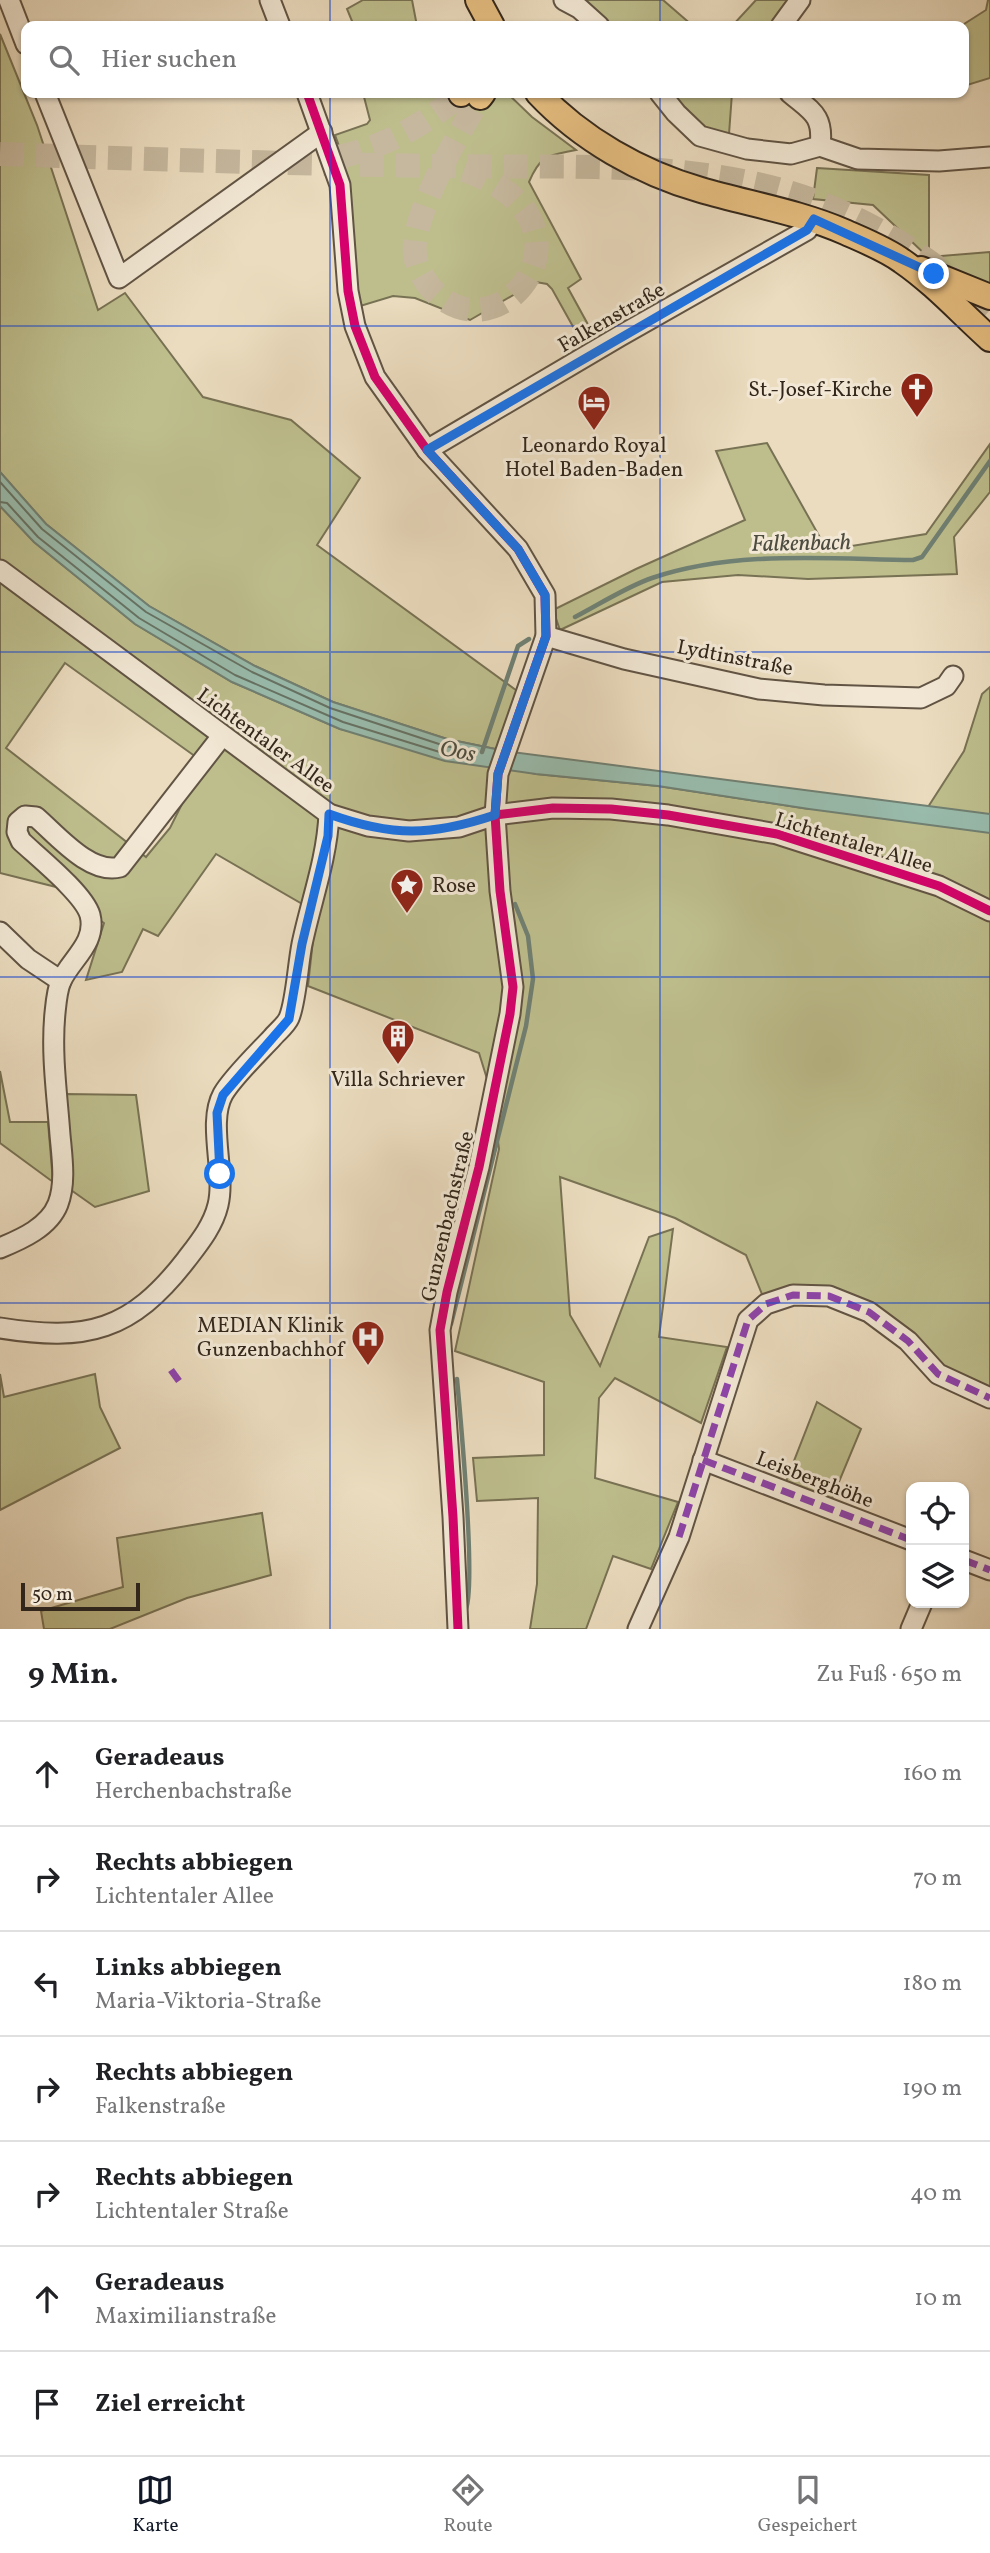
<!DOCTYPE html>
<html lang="de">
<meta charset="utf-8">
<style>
body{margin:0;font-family:Vollkorn,serif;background:#f2f2f2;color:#202124}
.controls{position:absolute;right:21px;bottom:21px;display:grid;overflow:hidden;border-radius:14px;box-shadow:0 2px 5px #0004}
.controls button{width:63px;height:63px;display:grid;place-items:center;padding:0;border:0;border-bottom:2px solid #e0e0e0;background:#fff;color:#202124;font:35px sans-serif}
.scale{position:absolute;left:21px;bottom:18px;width:119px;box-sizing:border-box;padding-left:7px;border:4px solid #33271b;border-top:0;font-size:19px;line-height:24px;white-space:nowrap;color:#33271b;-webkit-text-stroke:5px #f2e8d5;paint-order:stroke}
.stop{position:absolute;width:21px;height:21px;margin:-16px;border:5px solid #1a73e8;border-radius:50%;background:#fff}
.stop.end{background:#1a73e8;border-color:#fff;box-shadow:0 2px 7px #0008}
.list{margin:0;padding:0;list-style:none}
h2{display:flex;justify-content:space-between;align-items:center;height:91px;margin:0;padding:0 28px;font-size:30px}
h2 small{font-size:23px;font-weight:400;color:#757577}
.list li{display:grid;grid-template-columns:46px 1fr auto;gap:21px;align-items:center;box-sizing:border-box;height:105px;padding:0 28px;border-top:2px solid #e0e0e0}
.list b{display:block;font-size:26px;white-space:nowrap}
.list p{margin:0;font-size:23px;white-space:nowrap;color:#757577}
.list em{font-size:23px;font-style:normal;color:#757577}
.icon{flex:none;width:38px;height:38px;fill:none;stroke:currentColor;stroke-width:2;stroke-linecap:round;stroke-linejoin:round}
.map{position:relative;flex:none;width:990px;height:1629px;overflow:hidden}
.search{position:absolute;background:#fff;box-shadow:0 2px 5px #0004;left:21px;right:21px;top:21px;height:77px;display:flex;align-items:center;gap:18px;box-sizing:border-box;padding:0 24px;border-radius:14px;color:#757577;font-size:26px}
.sheet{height:826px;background:#fff}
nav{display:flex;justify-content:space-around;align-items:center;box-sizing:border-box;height:98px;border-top:2px solid #e0e0e0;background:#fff;font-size:19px;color:#757577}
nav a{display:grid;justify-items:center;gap:4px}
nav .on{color:#111827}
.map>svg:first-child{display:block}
</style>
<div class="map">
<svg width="990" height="1629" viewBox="0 0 990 1629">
<rect width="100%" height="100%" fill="#ebdcbf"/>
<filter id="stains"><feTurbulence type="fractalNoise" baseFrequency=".00286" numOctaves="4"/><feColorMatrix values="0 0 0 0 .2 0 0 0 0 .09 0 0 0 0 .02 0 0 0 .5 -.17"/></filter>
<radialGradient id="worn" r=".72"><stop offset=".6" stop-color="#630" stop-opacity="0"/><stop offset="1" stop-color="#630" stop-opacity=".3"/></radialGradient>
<g fill="#bebe8d" stroke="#787254" stroke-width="2" fill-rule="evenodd">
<polygon points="363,0 412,0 417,26 354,26 347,9"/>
<polygon points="581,0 663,0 693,26 607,26"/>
<polygon points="756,0 788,0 771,26 732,26"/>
<polygon points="988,0 990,0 990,78 964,86 964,26 961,26 986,10"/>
<polygon points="0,34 37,125 98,310 125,293 203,397 291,420 360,478 317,545 524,696 505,751 447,739 333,702 255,666 149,606 46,524 0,472"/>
<path d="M363,93h144l25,24 44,33c-28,6 -35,4 -47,32l52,97 -13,9 29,53 -12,7 -33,-59 -5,-5 -11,-2 -66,38 -55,-22 -22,-2 -36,11 -17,-122 3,-28 -8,-22 32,-11 3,-4z"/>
<polygon points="670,93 732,93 729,134 702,129"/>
<polygon points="817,168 929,175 929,257 990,252 990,291 929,258 873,205 813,199"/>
<polygon points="767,443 827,550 926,534 990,444 990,492 954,537 957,574 808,579 738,575 662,582 560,630 553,610 636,569 745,520 716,451"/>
<path d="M0,506l34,36 101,82 97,58 108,47 196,45 122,12 151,23 119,-2 36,-56 18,-57 8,-7v711l-82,-57 -79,-45 -63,8 -20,-49 -71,-37 -115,-41 10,138 30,51 49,-129 24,-8 -14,108 68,10 -26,76 -86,-45 -16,20 -4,80 83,24 -27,67 -38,-13 -27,73h-56l7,-45 1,-86 -61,3 -4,-43 71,-3v-73l-89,-31 44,-202 -7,-54 -13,-42 -171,-67 8,-74 -100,-58 -58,82 -15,-7 -21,43 -36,8 18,-57 -48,-36 -56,-14zM65,663l138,99 -33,66 -24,29 -140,-109z"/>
<polygon points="0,1071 10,1122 48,1122 53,1182 0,1143"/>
<polygon points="66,1094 136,1095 149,1191 95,1207 71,1190"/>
<polygon points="0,1374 4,1397 95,1374 100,1407 120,1448 0,1510"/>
<polygon points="817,1402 861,1429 831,1501 785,1484"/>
<polygon points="262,1513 271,1575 187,1598 110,1629 44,1629 41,1611 123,1587 117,1538"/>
</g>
<polygon fill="#99bcad" stroke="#708073" stroke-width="2" points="0,472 46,524 149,606 255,666 333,702 447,739 505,751 990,814 990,833 809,809 658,786 536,774 445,761 340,729 232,682 135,624 34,542 0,506"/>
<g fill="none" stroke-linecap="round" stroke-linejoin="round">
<polyline stroke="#667264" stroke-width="2" points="0,482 42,529 146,612 252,672 330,708 445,746 468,750 470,755 467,757 446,754 343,722 235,675 139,618 38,537 7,503 0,502"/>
<g stroke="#708073" stroke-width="4.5">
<path d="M575,617c25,-13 51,-30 77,-39 83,-28 175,-19 261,-18l9,-3 68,-96"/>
<polyline points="482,752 518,646 529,639"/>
<polyline points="451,1324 526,1026 533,979 528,936 515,904"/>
<path d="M457,1379c3,33 20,214 8,232"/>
</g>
<g stroke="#c6b89e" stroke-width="24" stroke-dasharray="24 12" stroke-linecap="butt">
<path d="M0,154c146,5 292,10 439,12 111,2 234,-6 342,24 79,22 148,66 209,120"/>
<path d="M338,157c47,-10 87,-33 123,-63"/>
<path d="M464,170c149,52 33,195 -34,117 -10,-12 -17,-28 -15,-44 4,-40 44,-110 65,-146"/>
</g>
<defs>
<g id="minor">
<polyline points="9,0 26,44"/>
<polyline points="270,0 280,26"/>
<polyline points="564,0 579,8 599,26"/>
<polyline points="781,26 800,0"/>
<polyline points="45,93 119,278 322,132"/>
<polyline points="307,93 340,185 348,291 355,326 375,377 427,450 518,549 545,595 546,636 498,774 495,815 500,891 513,987 510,1014 479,1167 447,1292 440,1330 453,1517 458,1629"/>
<path d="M660,93l16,20 24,23 47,13 44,5 29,-8c4,-31 -9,-35 -30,-53"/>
<polyline points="820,146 858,159 939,161 990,157"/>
<polyline points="427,450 620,336 807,230 814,219"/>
<polyline points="0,570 329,814 368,826 409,831 459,827 495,815 553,808 611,809 668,815 777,834 939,886 990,911"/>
<polyline points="546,636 624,659 759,689 824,695 921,698 946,686 953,676"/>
<polyline points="0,932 28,959 61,981"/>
<path d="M0,1248c22,-9 49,-21 58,-44 8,-21 4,-47 2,-69 -3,-41 -9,-82 -5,-122 1,-10 2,-23 6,-32 10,-22 36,-38 29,-66 -6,-21 -52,-58 -69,-74l-4,-9 1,-10 7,-6 11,1c21,18 54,58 84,50l102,-131"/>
<path d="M0,1328c87,14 131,3 186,-68 13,-17 27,-34 32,-55 8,-33 -11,-82 5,-111 10,-17 35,-41 49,-56 5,-6 14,-13 17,-20 7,-16 9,-54 13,-74 9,-43 25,-85 27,-130"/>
<polyline points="703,1460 911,1540"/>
<polyline points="964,1560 990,1570"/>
<polyline points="638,1629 679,1537 748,1320 766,1304 793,1295 829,1296 869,1312 908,1341 938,1374 990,1398"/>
<polyline points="911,1629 922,1603"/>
</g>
<g id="major">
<polyline points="478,0 492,26"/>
<path d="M538,93c43,46 103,80 163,97 48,14 98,22 144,42 18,8 41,17 57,29 32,22 59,52 88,78"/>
<polyline points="461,94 462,93"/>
<polyline points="480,97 483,93"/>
<polyline points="921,269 990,297"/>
</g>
</defs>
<use href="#minor" stroke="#615444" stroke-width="23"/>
<use href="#major" stroke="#33271b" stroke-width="28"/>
<use href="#minor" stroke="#f2e8d5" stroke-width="19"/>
<use href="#major" stroke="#e6be80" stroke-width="24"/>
<g stroke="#8e44ad" stroke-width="7" stroke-dasharray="14 7" stroke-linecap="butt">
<polyline points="171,1370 179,1381"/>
<polyline points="703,1460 911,1540"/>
<polyline points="679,1537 748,1320 766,1304 793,1295 829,1296 869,1312 908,1341 938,1374 990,1398"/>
<polyline points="964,1560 990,1570"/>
</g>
<defs>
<g id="cycleway">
<polyline points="307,93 340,185 348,291 355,326 375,377 427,450 518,549 545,595 546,636 498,774 495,815 500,891 513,987 510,1014 479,1167 447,1292 440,1330 453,1517 458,1629"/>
<polyline points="495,815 553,808 611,809 668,815 777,834 939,886 990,911"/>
</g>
</defs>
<use href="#cycleway" stroke="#f2e8d5" stroke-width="13"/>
<use href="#cycleway" stroke="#d6006c" stroke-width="9"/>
</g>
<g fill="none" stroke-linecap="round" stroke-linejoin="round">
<path stroke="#1a73e8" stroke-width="9" d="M220,1174l-3,-61 6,-18 66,-76 13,-75 26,-108 1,-22c63,23 103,22 166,1l3,-41 48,-138 -1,-41 -27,-46 -91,-99 380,-220 7,-11 120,55"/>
</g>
<path fill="none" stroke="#1d4ed8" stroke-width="2" stroke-opacity="0.55" d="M330,0v26M660,0v26M330,93v1536M660,93v1536M0,326h990M0,652h990M0,977h990M0,1303h990"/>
<defs>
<symbol id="church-pin" viewBox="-11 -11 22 30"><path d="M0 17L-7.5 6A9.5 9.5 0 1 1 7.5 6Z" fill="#8f2418" stroke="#f2e8d5"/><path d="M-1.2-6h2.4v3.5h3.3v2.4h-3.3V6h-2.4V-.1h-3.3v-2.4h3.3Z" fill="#fff"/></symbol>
<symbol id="hotel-pin" viewBox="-11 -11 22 30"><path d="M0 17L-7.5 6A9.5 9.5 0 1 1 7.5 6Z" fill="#8f2418" stroke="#f2e8d5"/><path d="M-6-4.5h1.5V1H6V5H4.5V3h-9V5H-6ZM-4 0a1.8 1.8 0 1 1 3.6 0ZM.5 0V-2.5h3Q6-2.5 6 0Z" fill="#fff"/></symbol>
<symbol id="sight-pin" viewBox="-11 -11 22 30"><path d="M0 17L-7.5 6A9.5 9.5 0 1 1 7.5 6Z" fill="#8f2418" stroke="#f2e8d5"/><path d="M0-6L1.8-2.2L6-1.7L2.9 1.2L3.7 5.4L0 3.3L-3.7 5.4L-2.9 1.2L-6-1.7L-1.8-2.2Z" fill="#fff"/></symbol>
<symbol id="building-pin" viewBox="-11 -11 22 30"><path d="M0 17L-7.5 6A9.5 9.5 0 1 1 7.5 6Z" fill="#8f2418" stroke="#f2e8d5"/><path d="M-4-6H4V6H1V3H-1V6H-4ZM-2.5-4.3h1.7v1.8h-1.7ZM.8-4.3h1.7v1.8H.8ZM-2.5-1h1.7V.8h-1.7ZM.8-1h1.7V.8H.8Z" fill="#fff"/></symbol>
<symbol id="hospital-pin" viewBox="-11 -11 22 30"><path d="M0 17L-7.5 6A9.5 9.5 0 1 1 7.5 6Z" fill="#8f2418" stroke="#f2e8d5"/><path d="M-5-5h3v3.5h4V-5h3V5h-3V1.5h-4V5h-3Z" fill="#fff"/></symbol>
</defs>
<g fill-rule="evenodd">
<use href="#church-pin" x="898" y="370" width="38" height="52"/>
<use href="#hotel-pin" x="575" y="383" width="38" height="52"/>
<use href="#sight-pin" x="388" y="866" width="38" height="52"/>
<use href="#building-pin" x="379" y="1017" width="38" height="52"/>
<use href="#hospital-pin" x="349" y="1318" width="38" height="52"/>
</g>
<g text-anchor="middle" stroke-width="6" stroke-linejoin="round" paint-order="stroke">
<g font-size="21" fill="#33271b" stroke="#f2e8d5">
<text transform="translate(611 317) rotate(-30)" y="7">Falkenstraße</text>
<text transform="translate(735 657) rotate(11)" y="7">Lydtinstraße</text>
<text transform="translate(266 740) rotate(36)" y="7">Lichtentaler Allee</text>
<text transform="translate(854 842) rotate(17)" y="7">Lichtentaler Allee</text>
<text transform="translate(447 1216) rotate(-77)" y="7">Gunzenbachstraße</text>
<text transform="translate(815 1479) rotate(21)" y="7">Leisberghöhe</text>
</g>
<g font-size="21" fill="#33271b" stroke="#f2e8d5" text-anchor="end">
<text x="892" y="396">St.-Josef-Kirche</text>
<text x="594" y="452" text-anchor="middle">Leonardo Royal<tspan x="594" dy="24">Hotel Baden-Baden</tspan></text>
<text x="432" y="892" text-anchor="start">Rose</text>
<text x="398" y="1086" text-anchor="middle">Villa Schriever</text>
<text x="344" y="1332">MEDIAN Klinik<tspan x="344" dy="24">Gunzenbachhof</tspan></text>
</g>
<g font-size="23" font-style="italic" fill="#4c4c40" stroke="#f2e8d5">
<text transform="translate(801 542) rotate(-1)" y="8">Falkenbach</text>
<text transform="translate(458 750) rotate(11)" y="8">Oos</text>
</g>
</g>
<rect width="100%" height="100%" filter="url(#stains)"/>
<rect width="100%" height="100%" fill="url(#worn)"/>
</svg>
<div class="controls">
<button><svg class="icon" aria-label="locate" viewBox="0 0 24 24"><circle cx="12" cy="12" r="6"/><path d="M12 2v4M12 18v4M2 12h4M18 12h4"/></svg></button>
<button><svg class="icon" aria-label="layers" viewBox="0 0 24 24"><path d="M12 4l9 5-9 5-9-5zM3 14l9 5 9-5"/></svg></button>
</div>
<div class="scale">50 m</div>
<div class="stop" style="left:220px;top:1174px"></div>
<div class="stop end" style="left:934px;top:274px"></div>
<div class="search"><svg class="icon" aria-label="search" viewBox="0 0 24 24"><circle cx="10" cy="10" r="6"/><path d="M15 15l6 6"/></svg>Hier suchen</div>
</div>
<section class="sheet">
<h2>9 Min.<small>Zu Fuß · 650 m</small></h2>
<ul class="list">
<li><svg class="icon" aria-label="ahead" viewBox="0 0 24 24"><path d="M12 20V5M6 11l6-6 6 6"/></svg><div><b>Geradeaus</b><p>Herchenbachstraße</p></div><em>160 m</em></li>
<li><svg class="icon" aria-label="right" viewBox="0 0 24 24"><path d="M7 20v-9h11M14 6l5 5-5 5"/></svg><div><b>Rechts abbiegen</b><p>Lichtentaler Allee</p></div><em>70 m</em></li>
<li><svg class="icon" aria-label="left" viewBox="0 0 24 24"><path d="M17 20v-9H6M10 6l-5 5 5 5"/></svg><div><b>Links abbiegen</b><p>Maria-Viktoria-Straße</p></div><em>180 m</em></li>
<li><svg class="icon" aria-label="right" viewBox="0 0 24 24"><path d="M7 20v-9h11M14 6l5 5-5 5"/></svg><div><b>Rechts abbiegen</b><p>Falkenstraße</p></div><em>190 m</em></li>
<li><svg class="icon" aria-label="right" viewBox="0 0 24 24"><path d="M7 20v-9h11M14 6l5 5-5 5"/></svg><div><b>Rechts abbiegen</b><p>Lichtentaler Straße</p></div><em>40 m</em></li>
<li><svg class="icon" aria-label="ahead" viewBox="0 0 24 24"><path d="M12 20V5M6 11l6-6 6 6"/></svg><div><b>Geradeaus</b><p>Maximilianstraße</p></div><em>10 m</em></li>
<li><svg class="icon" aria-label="arrive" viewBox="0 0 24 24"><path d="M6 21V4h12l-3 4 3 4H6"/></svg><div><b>Ziel erreicht</b></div></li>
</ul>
</section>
<nav>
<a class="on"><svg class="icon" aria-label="map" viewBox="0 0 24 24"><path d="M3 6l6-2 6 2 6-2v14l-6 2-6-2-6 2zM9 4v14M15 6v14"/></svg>Karte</a>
<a><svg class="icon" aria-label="directions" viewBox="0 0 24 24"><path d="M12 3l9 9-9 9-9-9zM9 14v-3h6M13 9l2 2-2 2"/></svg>Route</a>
<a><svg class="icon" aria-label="saved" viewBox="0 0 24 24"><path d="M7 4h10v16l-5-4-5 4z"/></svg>Gespeichert</a>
</nav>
